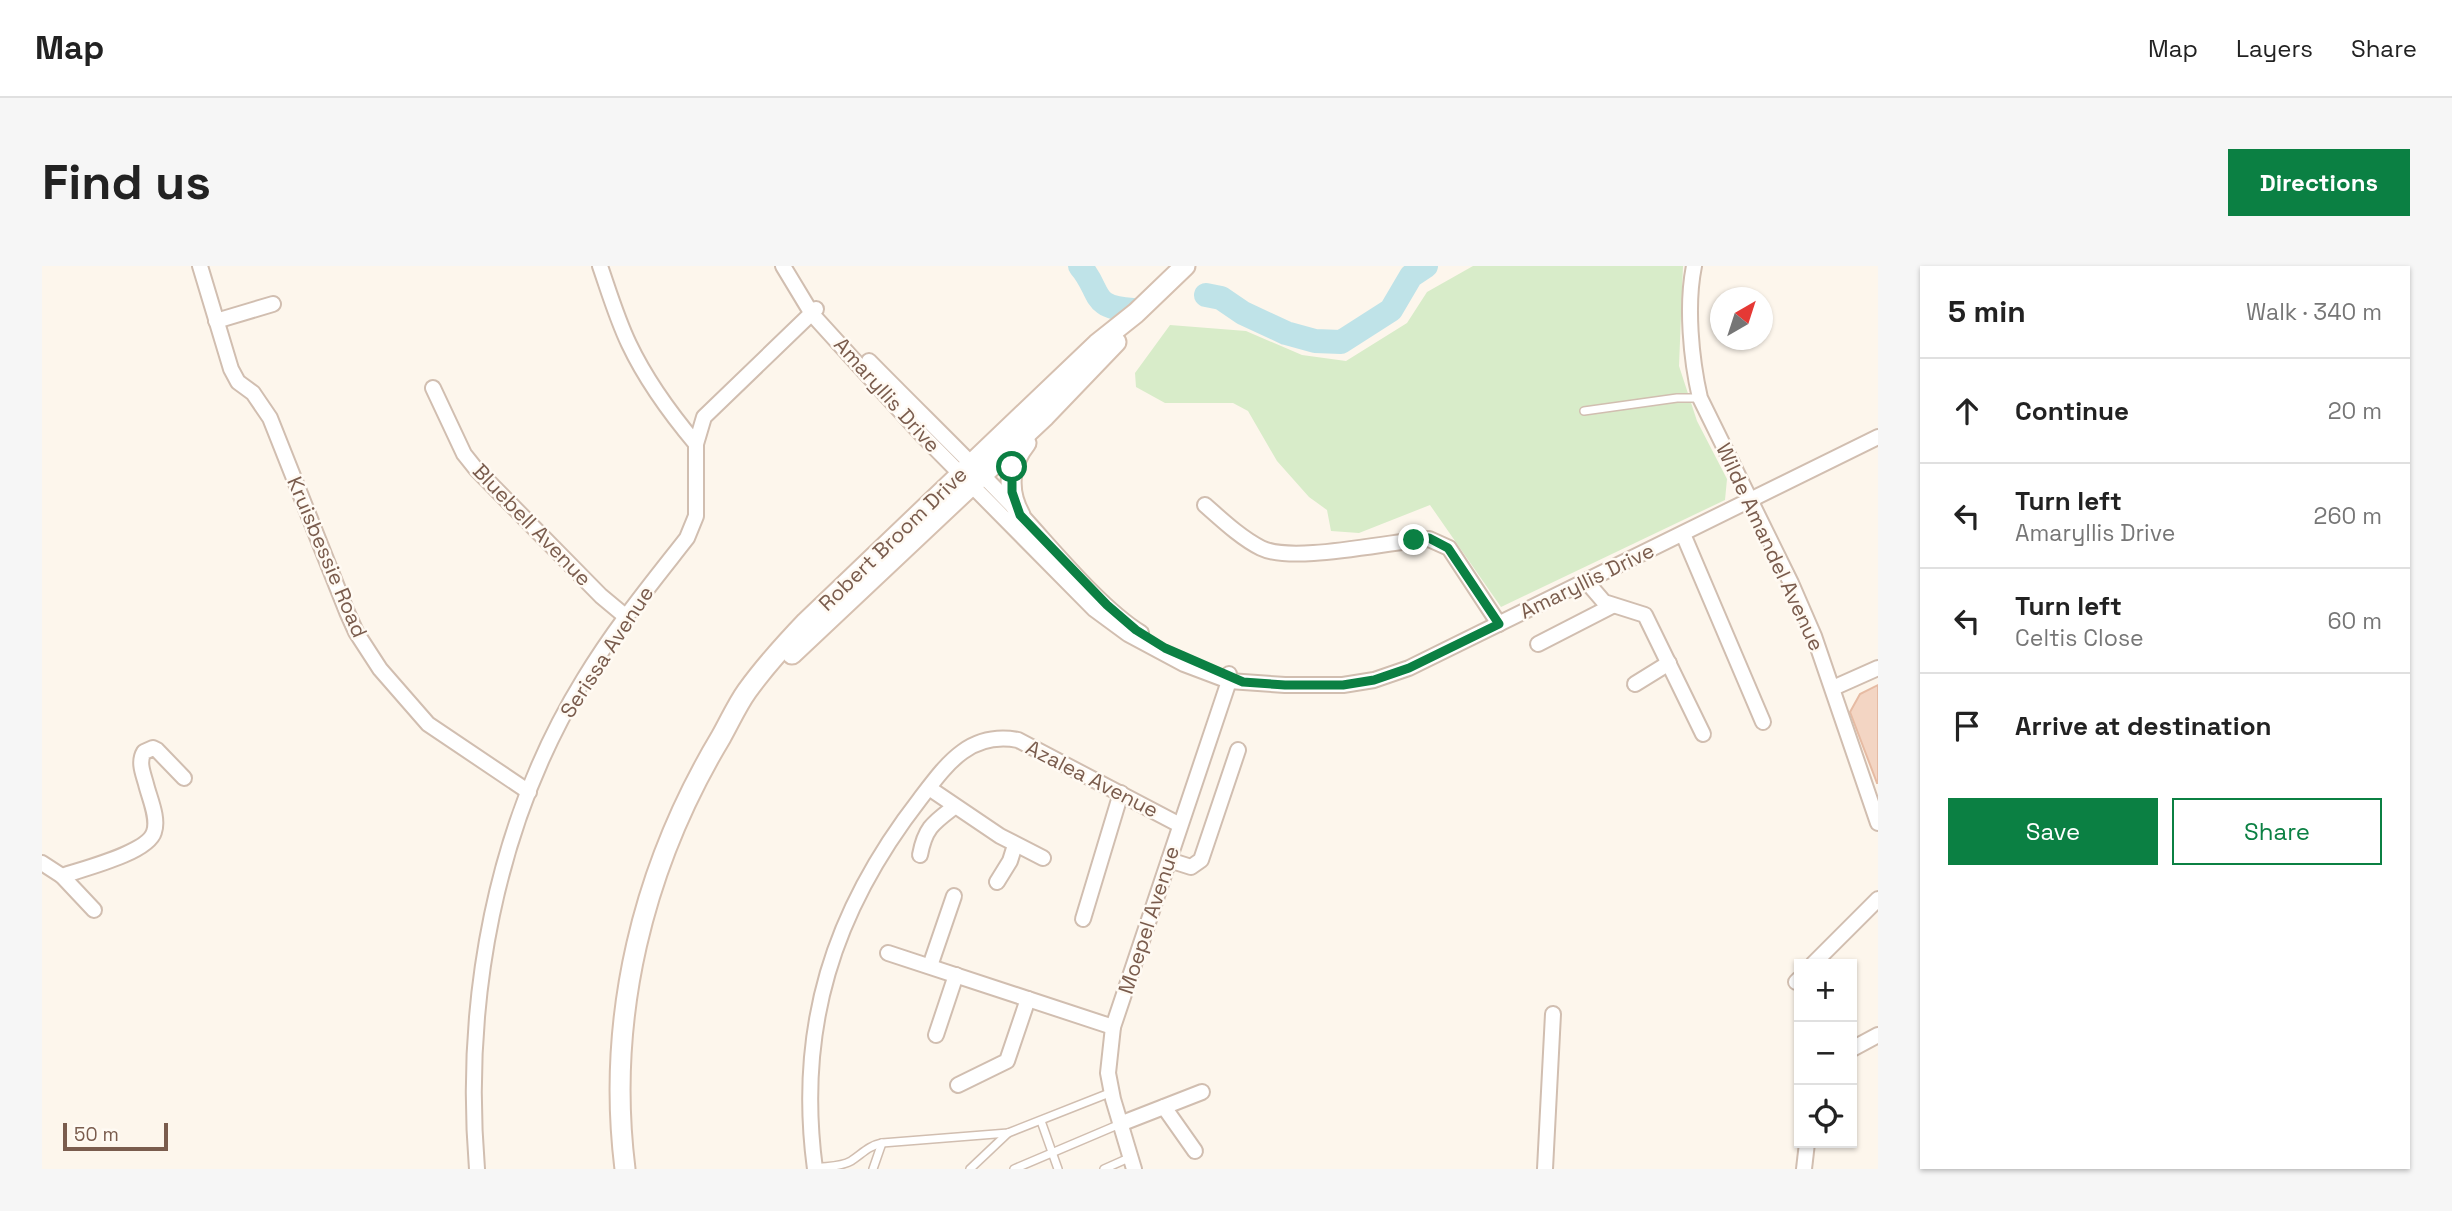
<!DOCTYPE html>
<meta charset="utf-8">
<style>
body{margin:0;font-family:"Space Grotesk",sans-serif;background:#f6f6f6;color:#222}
.controls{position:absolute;right:21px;bottom:21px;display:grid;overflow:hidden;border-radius:0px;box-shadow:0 2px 5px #0004}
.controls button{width:63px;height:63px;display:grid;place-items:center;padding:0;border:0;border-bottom:2px solid #e0e0e0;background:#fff;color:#222;font:35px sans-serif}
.compass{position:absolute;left:1668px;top:21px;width:63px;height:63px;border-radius:50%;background:#fff;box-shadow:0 2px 5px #0004;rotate:39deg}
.scale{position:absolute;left:21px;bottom:18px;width:105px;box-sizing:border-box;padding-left:7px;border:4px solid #7a5c4d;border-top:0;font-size:19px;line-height:24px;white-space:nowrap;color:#7a5c4d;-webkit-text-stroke:5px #fffaf3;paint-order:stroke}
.stop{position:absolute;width:21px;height:21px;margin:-16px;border:5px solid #0b8043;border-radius:50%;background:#fff}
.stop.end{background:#0b8043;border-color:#fff;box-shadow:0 2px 7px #0008}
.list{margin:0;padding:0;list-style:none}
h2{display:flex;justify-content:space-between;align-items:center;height:91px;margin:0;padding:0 28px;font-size:30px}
h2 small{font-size:23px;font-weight:400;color:#767676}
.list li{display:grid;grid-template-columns:46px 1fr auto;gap:21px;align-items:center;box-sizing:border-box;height:105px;padding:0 28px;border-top:2px solid #e0e0e0}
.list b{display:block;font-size:26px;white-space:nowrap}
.list p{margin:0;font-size:23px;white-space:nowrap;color:#767676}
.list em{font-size:23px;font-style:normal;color:#767676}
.actions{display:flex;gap:14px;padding:21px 28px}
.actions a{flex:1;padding:16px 0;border:2px solid #0b8043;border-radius:0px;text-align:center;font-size:24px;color:#0b8043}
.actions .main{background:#0b8043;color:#fff}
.icon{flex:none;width:38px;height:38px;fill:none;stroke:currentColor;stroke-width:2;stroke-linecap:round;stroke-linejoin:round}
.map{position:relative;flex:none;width:1836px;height:903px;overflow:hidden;border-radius:0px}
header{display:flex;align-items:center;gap:42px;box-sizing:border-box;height:98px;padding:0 35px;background:#fff;border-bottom:2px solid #e0e0e0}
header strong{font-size:33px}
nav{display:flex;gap:38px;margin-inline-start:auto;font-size:24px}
.intro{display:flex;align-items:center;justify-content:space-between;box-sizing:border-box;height:168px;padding:0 42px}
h1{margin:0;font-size:49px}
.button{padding:18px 32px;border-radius:0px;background:#0b8043;color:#fff;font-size:24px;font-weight:700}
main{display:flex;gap:42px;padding:0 42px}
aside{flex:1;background:#fff;border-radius:0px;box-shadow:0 2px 5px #0004}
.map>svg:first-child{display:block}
</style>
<header>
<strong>Map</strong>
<nav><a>Map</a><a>Layers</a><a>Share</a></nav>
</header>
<div class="intro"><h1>Find us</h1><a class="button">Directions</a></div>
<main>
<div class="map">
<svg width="1836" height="903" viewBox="0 0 1836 903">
<rect width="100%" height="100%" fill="#fdf6ec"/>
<polygon fill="#d8ecc9" points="1431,0 1641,0 1637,100 1655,155 1685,213 1683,234 1459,341 1388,239 1317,267 1289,265 1285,244 1267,231 1235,195 1206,145 1191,137 1123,137 1094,121 1093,107 1128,59 1204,65 1260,89 1304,95 1365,57 1385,26"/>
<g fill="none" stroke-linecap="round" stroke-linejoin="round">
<g stroke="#bfe3e8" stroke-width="24">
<path d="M1038,0c22,25 9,42 53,44"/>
<polyline points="1164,29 1179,32 1201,47 1244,67 1273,75 1299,76 1349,44 1369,10 1384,0"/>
</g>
</g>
<polygon fill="#f3d5c3" stroke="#e6bba3" stroke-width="2" points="1836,419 1836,517 1835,517 1808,446 1818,428"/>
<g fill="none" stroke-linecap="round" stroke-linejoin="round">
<defs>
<g id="lane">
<polyline points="1542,145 1635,132 1658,132"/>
<polyline points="999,855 1016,903"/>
<path d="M773,902c12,-2 26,-1 36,-7 11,-7 17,-15 31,-18l126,-10 104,-41"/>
<polyline points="831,903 840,877"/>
<polyline points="928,903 966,867"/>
<polyline points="972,903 1078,858"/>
<polyline points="1062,903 1089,891"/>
</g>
<g id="street">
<polyline points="158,0 189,103 196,116 211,127 228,152 305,346 314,366 338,403 386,458 487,526"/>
<path d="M558,0c9,26 17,53 29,78 17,36 41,69 67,100"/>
<polyline points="741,0 770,48 881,170 1052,343 1086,368 1142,398 1187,415 1243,419 1301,419 1332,414 1367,402 1836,171"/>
<path d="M1652,0c-8,39 -3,93 6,132l91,185 23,53 64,187"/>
<polyline points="174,55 231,38"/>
<path d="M827,95c51,52 104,103 154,156 33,36 78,91 118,116"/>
<polyline points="391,122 422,188 434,203 559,330 583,350"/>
<path d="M1163,239c17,15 36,33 56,43 32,16 129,-7 168,-9l20,9 50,76"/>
<polyline points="1641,268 1721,456"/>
<polyline points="1544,315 1562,336 1603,349 1661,468"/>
<polyline points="1496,378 1570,340"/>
<polyline points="1593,418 1627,397"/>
<polyline points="1791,422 1836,402"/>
<polyline points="887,522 958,570 1001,592"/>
<path d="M878,589c5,-27 13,-32 34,-48"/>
<polyline points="1127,594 1149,601 1159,594 1196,484"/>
<polyline points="0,597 20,610 52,644"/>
<path d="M20,610c20,-7 86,-23 92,-44 5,-14 -5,-35 -8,-48 -3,-11 -8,-22 -2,-32l9,-4 4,2 27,28"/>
<polyline points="955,616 968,595 973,579"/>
<polyline points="1041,653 1079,527"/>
<polyline points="846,687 1071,761"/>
<polyline points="1771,698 1836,633"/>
<polyline points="888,700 912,630"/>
<polyline points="1754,716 1757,713"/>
<polyline points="894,769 914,709"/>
<polyline points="1810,783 1836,769"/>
<polyline points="916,819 965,795 986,733"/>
<polyline points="1122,841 1153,885"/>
<polyline points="1078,858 1160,826"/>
<path d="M435,903c-14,-168 18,-345 107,-490 30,-50 67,-95 103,-141l9,-22v-72l8,-27 112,-108"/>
<path d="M773,903c-19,-141 18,-258 105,-370 26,-34 49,-68 98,-59l162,85"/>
<polyline points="1092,903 1071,833 1066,807 1071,761 1187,415 1187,408"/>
<polyline points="1503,903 1511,748"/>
<polyline points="1762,903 1765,877"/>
</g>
<g id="secondary">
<path d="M978,249c-14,-25 -11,-51 6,-72"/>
<polyline points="750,388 1003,150 1074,76"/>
<path d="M583,903c-19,-152 18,-302 96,-432 9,-16 16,-32 26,-46 18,-25 38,-47 59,-69l291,-278 39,-31 49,-47"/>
</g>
</defs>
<use href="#lane" stroke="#d1beb0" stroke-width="10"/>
<use href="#street" stroke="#d1beb0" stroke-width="18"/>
<use href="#secondary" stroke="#d6c0b0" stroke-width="23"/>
<use href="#lane" stroke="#fff" stroke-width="7"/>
<use href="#street" stroke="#fff" stroke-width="14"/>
<use href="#secondary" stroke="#fff" stroke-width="19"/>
</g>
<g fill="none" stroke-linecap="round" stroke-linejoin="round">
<polyline stroke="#0b8043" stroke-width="9" points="970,201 970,226 978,249 1065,339 1094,364 1123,382 1201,416 1243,419 1301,419 1332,414 1367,402 1457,358 1406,282 1387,272 1372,274"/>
</g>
<g text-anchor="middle" stroke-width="5" stroke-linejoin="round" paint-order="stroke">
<g font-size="21" fill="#7a5c4d" stroke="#fffaf3">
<text transform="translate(845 129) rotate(48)" y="7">Amaryllis Drive</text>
<text transform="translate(490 259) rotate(46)" y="7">Bluebell Avenue</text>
<text transform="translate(851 273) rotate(-44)" y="7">Robert Broom Drive</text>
<text transform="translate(1728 281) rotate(65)" y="7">Wilde Amandel Avenue</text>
<text transform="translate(285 291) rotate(67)" y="7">Kruisbessie Road</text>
<text transform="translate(1545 315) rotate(-26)" y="7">Amaryllis Drive</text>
<text transform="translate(565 386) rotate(-57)" y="7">Serissa Avenue</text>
<text transform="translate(1050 513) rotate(27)" y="7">Azalea Avenue</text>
<text transform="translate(1107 654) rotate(-72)" y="7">Moepel Avenue</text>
</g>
</g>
</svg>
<div class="controls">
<button>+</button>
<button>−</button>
<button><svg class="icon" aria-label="locate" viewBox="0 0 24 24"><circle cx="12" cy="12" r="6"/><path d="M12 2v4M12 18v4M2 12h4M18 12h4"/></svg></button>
</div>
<svg class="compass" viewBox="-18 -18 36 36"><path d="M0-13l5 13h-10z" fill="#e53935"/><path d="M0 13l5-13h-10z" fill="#767676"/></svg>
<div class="scale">50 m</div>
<div class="stop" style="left:970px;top:201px"></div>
<div class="stop end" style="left:1372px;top:274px"></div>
</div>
<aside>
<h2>5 min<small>Walk · 340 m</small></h2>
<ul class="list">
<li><svg class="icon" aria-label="ahead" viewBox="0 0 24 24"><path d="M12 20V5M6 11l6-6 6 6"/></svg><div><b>Continue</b></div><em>20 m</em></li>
<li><svg class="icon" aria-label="left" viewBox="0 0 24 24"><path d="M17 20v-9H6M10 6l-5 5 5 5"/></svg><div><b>Turn left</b><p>Amaryllis Drive</p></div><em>260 m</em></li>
<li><svg class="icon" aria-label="left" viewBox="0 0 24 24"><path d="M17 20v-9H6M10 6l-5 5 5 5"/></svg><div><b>Turn left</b><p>Celtis Close</p></div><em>60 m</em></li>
<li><svg class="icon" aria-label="arrive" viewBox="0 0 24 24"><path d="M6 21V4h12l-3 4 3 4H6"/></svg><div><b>Arrive at destination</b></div></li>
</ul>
<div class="actions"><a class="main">Save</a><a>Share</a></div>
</aside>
</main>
